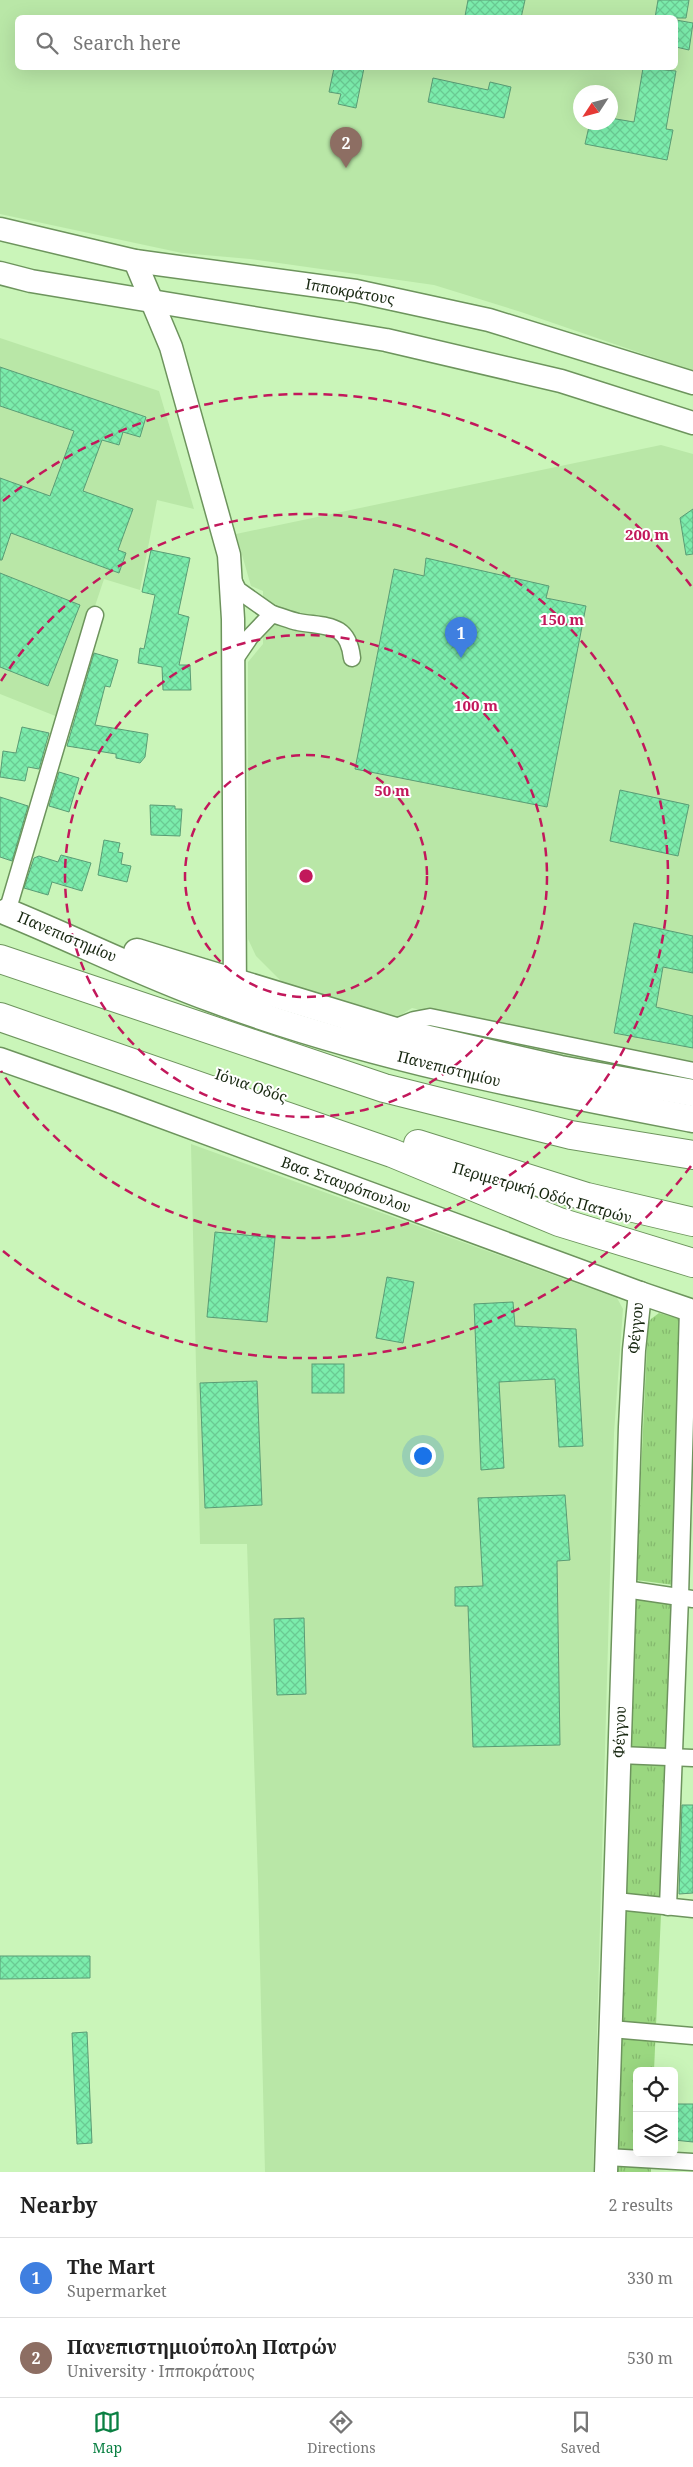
<!DOCTYPE html>
<meta charset="utf-8">
<style>
body{margin:0;font-family:"Noto Serif",serif;background:#f2f2f2;color:#222}
.controls{position:absolute;right:15px;bottom:15px;display:grid;overflow:hidden;border-radius:8px;box-shadow:0 5px 20px #0002}
.controls button{width:45px;height:45px;display:grid;place-items:center;padding:0;border:0;border-bottom:1px solid #e0e0e0;background:#fff;color:#222;font:25px sans-serif}
.compass{position:absolute;left:573px;top:85px;width:45px;height:45px;border-radius:50%;background:#fff;box-shadow:0 5px 20px #0002;rotate:234deg}
.you{position:absolute;left:422px;top:1455px;width:18px;height:18px;margin:-12px;border:4px solid #fff;border-radius:50%;background:#1a73e8;box-shadow:0 0 0 8px #1a73e833}
.badge{display:grid;place-items:center;width:32px;height:32px;border-radius:50%;background:#0b8043;color:#fff;font-size:16px;font-weight:700}
.pin{position:absolute;translate:-50% -41px;filter:drop-shadow(0 1px 2px #0008)}
.pin::after{content:'';position:absolute;top:26px;width:18px;height:15px;background:inherit;clip-path:polygon(0 0,100% 0,50% 100%)}
.list{margin:0;padding:0;list-style:none}
h2{display:flex;justify-content:space-between;align-items:center;height:65px;margin:0;padding:0 20px;font-size:21px}
h2 small{font-size:16px;font-weight:400;color:#767676}
.list li{display:grid;grid-template-columns:32px 1fr auto;gap:15px;align-items:center;box-sizing:border-box;height:80px;padding:0 20px;border-top:1px solid #e0e0e0}
.list b{display:block;font-size:19px;white-space:nowrap}
.list p{margin:0;font-size:16px;white-space:nowrap;color:#767676}
.list em{font-size:16px;font-style:normal;color:#767676}
.icon{flex:none;width:28px;height:28px;fill:none;stroke:currentColor;stroke-width:2;stroke-linecap:round;stroke-linejoin:round}
.map{position:relative;flex:none;width:693px;height:2172px;overflow:hidden}
.search{position:absolute;background:#fff;box-shadow:0 5px 20px #0002;left:15px;right:15px;top:15px;height:55px;display:flex;align-items:center;gap:12px;box-sizing:border-box;padding:0 18px;border-radius:8px;color:#767676;font-size:19px}
.sheet{height:225px;background:#fff}
nav{display:flex;justify-content:space-around;align-items:center;box-sizing:border-box;height:70px;border-top:1px solid #e0e0e0;background:#fff;font-size:14px;color:#767676}
nav a{display:grid;justify-items:center;gap:2px}
nav .on{color:#0b8043}
.map>svg:first-child{display:block}
</style>
<div class="map">
<svg width="693" height="2172" viewBox="0 0 693 2172">
<defs>
<pattern id="grass-tufts" width="24" height="20" patternUnits="userSpaceOnUse" patternTransform="scale(1.25)"><rect width="24" height="20" fill="#9ad780"/><path d="M3 7l-1-3M5 7V3M7 7l1-3M15 17l-1-3M17 17v-4M19 17l1-3" fill="none" stroke="#84b86d"/></pattern>
<pattern id="building-cross-hatch" width="8" height="8" patternUnits="userSpaceOnUse" patternTransform="scale(1.25)"><rect width="8" height="8" fill="#7becac"/><path d="M0 0l8 8M0 8l8-8" fill="none" stroke="#6aca93"/></pattern>
</defs>
<rect width="100%" height="100%" fill="#caf5b9"/>
<g fill="#b9e7a7" fill-rule="evenodd">
<path d="M0,0h693v371l-172,-59 -87,-27 -184,-26 -68,-6 -182,-39zM18,18h658v50h-658zM580,92h30v30h-30z"/>
<polygon points="0,338 159,391 194,509 157,500 140,590 104,579 58,717 0,694"/>
<polygon points="661,445 693,454 693,1069 412,1008 396,1018 282,982 256,956 248,939 248,662 263,644 263,591 251,586 236,534"/>
<polygon points="191,1144 617,1298 623,1309 614,1433 593,2172 265,2172 258,1881 247,1544 200,1544"/>
</g>
<g fill="url(#grass-tufts)">
<polygon points="659,1313 683,1320 674,1585 636,1580 648,1324 651,1319"/>
<polygon points="635,1599 675,1604 666,1750 628,1748"/>
<polygon points="627,1762 668,1763 664,1900 624,1896"/>
<polygon points="622,1910 661,1914 654,2071 637,2071 637,2153 651,2153 651,2172 613,2172"/>
</g>
<g fill="url(#building-cross-hatch)" stroke="#5a9c75">
<polygon points="468,0 525,0 521,18 465,16"/>
<polygon points="658,0 689,0 686,18 655,18"/>
<polygon points="676,20 693,23 689,50 676,47"/>
<polygon points="334,68 364,68 356,108 338,104 341,94 329,92"/>
<polygon points="643,68 676,71 666,129 673,130 667,160 585,144 590,122 610,122 610,118 634,122"/>
<polygon points="433,78 488,90 490,82 511,87 504,118 428,102"/>
<polygon points="0,367 146,417 140,437 123,432 119,445 102,440 83,491 133,509 118,550 126,553 119,573 11,533 2,560 0,560 0,478 50,496 74,431 0,406"/>
<polygon points="693,509 693,554 686,555 680,518"/>
<polygon points="151,550 190,558 178,614 189,617 179,665 190,665 191,690 163,690 162,667 138,663 140,648 144,649 155,595 142,592"/>
<polygon points="426,558 549,586 546,598 586,606 547,807 355,769 394,569 424,576"/>
<polygon points="0,573 80,605 48,686 0,667"/>
<polygon points="94,653 118,660 110,687 105,686 95,725 148,734 145,757 140,763 116,758 116,754 67,746"/>
<polygon points="22,727 49,733 39,769 28,767 25,781 0,777 3,751 16,753"/>
<polygon points="59,772 79,778 69,812 49,806"/>
<polygon points="620,790 689,805 678,856 610,841"/>
<polygon points="0,797 28,806 12,861 0,857"/>
<polygon points="150,805 175,806 175,809 182,809 180,836 151,835"/>
<polygon points="104,840 120,843 118,852 123,853 121,864 131,866 127,882 98,875"/>
<polygon points="61,855 91,863 82,891 52,882 48,895 24,888 34,858 39,856 58,862"/>
<polygon points="634,923 693,936 693,973 663,967 656,1007 693,1016 693,1048 614,1033"/>
<polygon points="215,1232 275,1238 267,1322 207,1317"/>
<polygon points="387,1277 414,1282 403,1343 376,1338"/>
<polygon points="513,1302 515,1326 576,1329 583,1446 559,1447 555,1379 499,1382 504,1468 481,1470 474,1304"/>
<rect x="312" y="1364" width="32" height="29"/>
<polygon points="257,1381 262,1505 205,1508 200,1383"/>
<polygon points="565,1495 570,1560 557,1561 560,1745 473,1747 468,1606 455,1606 455,1587 483,1586 478,1498"/>
<polygon points="304,1618 306,1694 277,1695 274,1619"/>
<polygon points="682,1805 693,1805 693,1893 679,1894"/>
<polygon points="0,1956 90,1956 90,1978 0,1979"/>
<polygon points="87,2032 92,2143 77,2144 72,2033"/>
<polygon points="675,2104 693,2104 693,2142 674,2140"/>
</g>
<g fill="none" stroke-linecap="round" stroke-linejoin="round">
<defs>
<g id="street">
<polyline points="231,576 238,590 272,614"/>
<path d="M233,662l17,-25 22,-23c8,2 17,6 26,8 28,5 50,0 54,36"/>
<polyline points="7,912 95,615"/>
<polyline points="391,1029 414,1020 430,1017 693,1071"/>
<polyline points="625,1589 693,1599"/>
<polyline points="619,1755 693,1758"/>
<polyline points="616,1901 693,1909"/>
<polyline points="668,1907 680,1597 688,1309"/>
<polyline points="611,2029 693,2036"/>
<polyline points="607,2157 693,2162"/>
</g>
<g id="secondary">
<polyline points="0,229 135,261 356,291 489,320 693,383"/>
<polyline points="135,261 171,347 229,555 233,619 235,999"/>
<polyline points="0,273 31,281 386,340 561,381 693,423"/>
<polyline points="0,1059 119,1101 640,1293 693,1311"/>
<polyline points="606,2172 630,1427 634,1350 640,1293"/>
</g>
<g id="primary">
<path d="M7,912c69,28 136,62 206,87 155,58 318,89 480,120"/>
<polyline points="137,952 402,1033 560,1069 693,1093"/>
</g>
<g id="highway">
<polyline points="0,959 384,1088 571,1135 693,1155"/>
<polyline points="0,1017 392,1153 559,1222 693,1263"/>
<polyline points="418,1144 587,1197 693,1222"/>
</g>
</defs>
<use href="#street" stroke="#6d945d" stroke-width="19"/>
<use href="#secondary" stroke="#6d945d" stroke-width="25"/>
<use href="#primary" stroke="#6d945d" stroke-width="29"/>
<use href="#highway" stroke="#6d945d" stroke-width="30"/>
<use href="#street" stroke="#fff" stroke-width="16"/>
<use href="#secondary" stroke="#fff" stroke-width="22"/>
<use href="#primary" stroke="#fff" stroke-width="26"/>
<use href="#highway" stroke="#fff" stroke-width="28"/>
</g>
<g fill="none" stroke="#c2185b" stroke-width="2.5" stroke-dasharray="9 6">
<circle cx="306" cy="876" r="121"/>
<circle cx="306" cy="876" r="241"/>
<path d="M1 681A362 362 0 1 1 1 1071"/>
<path d="M691 1166A482 482 0 0 1 3 1251M3 501A482 482 0 0 1 691 586"/>
</g>
<g text-anchor="middle" stroke-width="4" stroke-linejoin="round" paint-order="stroke">
<g font-size="15" fill="#16260f" stroke="#fff">
<text transform="translate(350 292) rotate(10)" y="5">Ιπποκράτους</text>
<text transform="translate(67 937) rotate(23)" y="5">Πανεπιστημίου</text>
<text transform="translate(449 1069) rotate(14)" y="5">Πανεπιστημίου</text>
<text transform="translate(251 1086) rotate(19)" y="5">Ιόνια Οδός</text>
<text transform="translate(346 1185) rotate(20)" y="5">Βασ. Σταυρόπουλου</text>
<text transform="translate(542 1193) rotate(16)" y="5">Περιμετρική Οδός Πατρών</text>
<text transform="translate(636 1328) rotate(-85)" y="5">Φέγγου</text>
<text transform="translate(620 1732) rotate(-88)" y="5">Φέγγου</text>
</g>
</g>
<circle cx="306" cy="876" r="8" fill="#c2185b" stroke="#fff" stroke-width="2.5"/>
<g font-size="15" text-anchor="middle" font-weight="bold" fill="#c2185b" stroke="#fff" stroke-width="4" stroke-linejoin="round" paint-order="stroke">
<text x="647" y="540">200 m</text>
<text x="562" y="625">150 m</text>
<text x="476" y="711">100 m</text>
<text x="392" y="796">50 m</text>
</g>
</svg>
<div class="controls">
<button><svg class="icon" aria-label="locate" viewBox="0 0 24 24"><circle cx="12" cy="12" r="6"/><path d="M12 2v4M12 18v4M2 12h4M18 12h4"/></svg></button>
<button><svg class="icon" aria-label="layers" viewBox="0 0 24 24"><path d="M12 4l9 5-9 5-9-5zM3 14l9 5 9-5"/></svg></button>
</div>
<svg class="compass" viewBox="-18 -18 36 36"><path d="M0-13l5 13h-10z" fill="#e53935"/><path d="M0 13l5-13h-10z" fill="#767676"/></svg>
<div class="you"></div>
<div class="pin badge" style="left:461px;top:658px;background:#3f7fe0">1</div>
<div class="pin badge" style="left:346px;top:168px;background:#8d6e63">2</div>
<div class="search"><svg class="icon" aria-label="search" viewBox="0 0 24 24"><circle cx="10" cy="10" r="6"/><path d="M15 15l6 6"/></svg>Search here</div>
</div>
<section class="sheet">
<h2>Nearby<small>2 results</small></h2>
<ul class="list">
<li><span class="badge" style="background:#3f7fe0">1</span><div><b>The Mart</b><p>Supermarket</p></div><em>330 m</em></li>
<li><span class="badge" style="background:#8d6e63">2</span><div><b>Πανεπιστημιούπολη Πατρών</b><p>University · Ιπποκράτους</p></div><em>530 m</em></li>
</ul>
</section>
<nav>
<a class="on"><svg class="icon" aria-label="map" viewBox="0 0 24 24"><path d="M3 6l6-2 6 2 6-2v14l-6 2-6-2-6 2zM9 4v14M15 6v14"/></svg>Map</a>
<a><svg class="icon" aria-label="directions" viewBox="0 0 24 24"><path d="M12 3l9 9-9 9-9-9zM9 14v-3h6M13 9l2 2-2 2"/></svg>Directions</a>
<a><svg class="icon" aria-label="saved" viewBox="0 0 24 24"><path d="M7 4h10v16l-5-4-5 4z"/></svg>Saved</a>
</nav>
